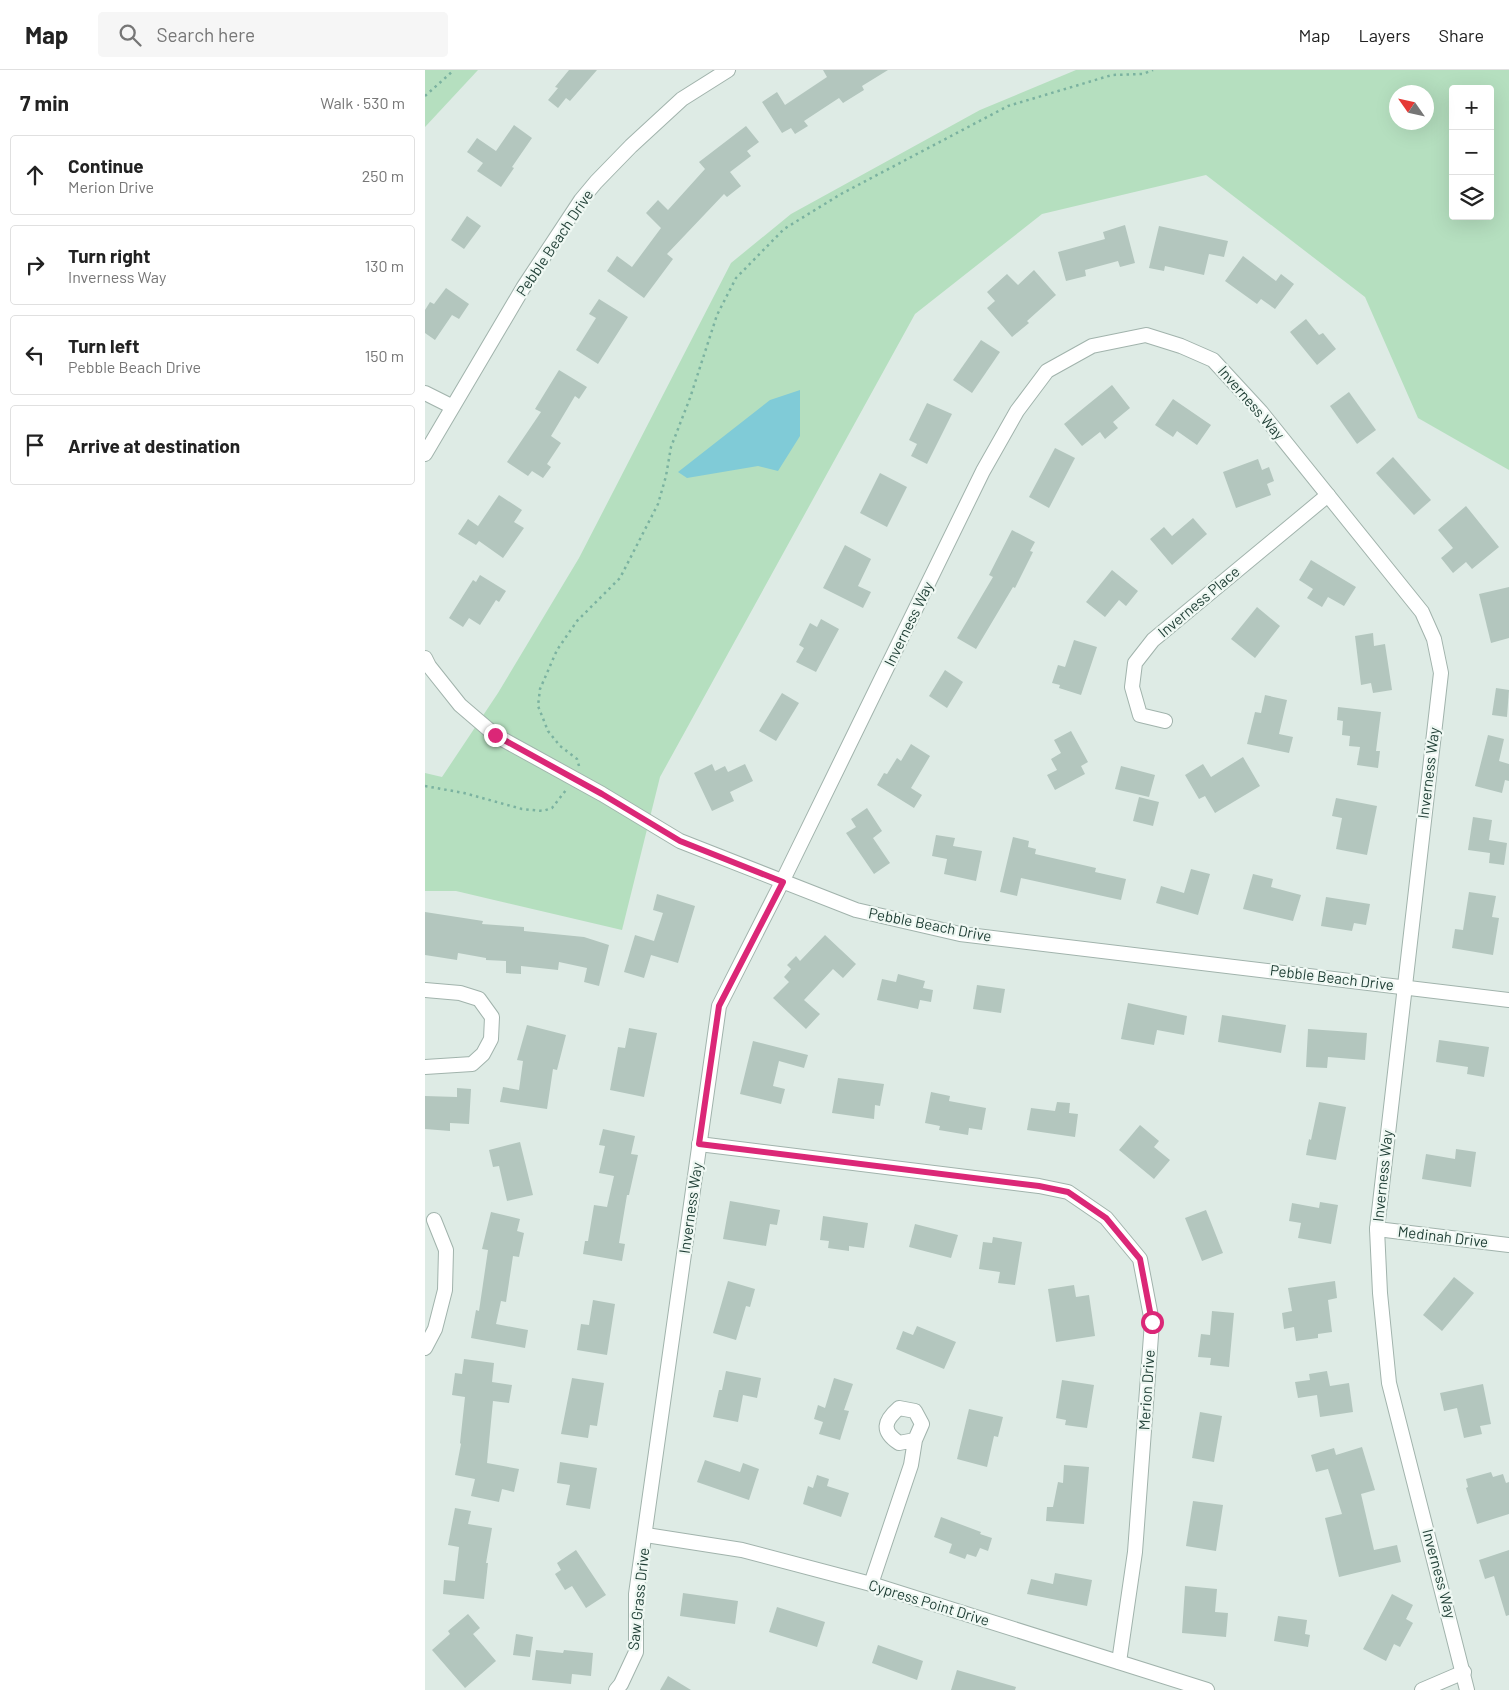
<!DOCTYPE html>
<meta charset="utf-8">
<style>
body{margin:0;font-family:Barlow,sans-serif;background:#f6f6f6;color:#222}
.controls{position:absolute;right:15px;top:15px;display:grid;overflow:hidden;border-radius:5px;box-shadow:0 5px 20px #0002}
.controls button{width:45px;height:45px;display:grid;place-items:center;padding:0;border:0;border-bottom:1px solid #e0e0e0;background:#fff;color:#222;font:25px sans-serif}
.compass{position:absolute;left:964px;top:15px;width:45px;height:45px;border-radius:50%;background:#fff;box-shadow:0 5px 20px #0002;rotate:304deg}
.stop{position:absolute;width:15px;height:15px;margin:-11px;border:4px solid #db2777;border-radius:50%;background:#fff}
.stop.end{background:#db2777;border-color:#fff;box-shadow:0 1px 5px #0008}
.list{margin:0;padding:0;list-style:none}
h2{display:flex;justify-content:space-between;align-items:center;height:65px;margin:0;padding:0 20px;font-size:21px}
h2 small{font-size:16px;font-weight:400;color:#767676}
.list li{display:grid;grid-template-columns:32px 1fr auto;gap:15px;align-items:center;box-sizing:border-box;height:80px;margin:0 10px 10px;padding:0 10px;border:1px solid #e0e0e0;border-radius:5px}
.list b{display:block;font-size:19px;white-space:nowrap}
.list p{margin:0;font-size:16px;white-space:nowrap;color:#767676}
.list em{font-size:16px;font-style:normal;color:#767676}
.icon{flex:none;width:28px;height:28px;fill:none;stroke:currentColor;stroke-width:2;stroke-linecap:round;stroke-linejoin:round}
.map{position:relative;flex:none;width:1084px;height:1620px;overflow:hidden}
header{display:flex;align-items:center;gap:30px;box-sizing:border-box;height:70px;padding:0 25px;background:#fff;border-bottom:1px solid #e0e0e0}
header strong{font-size:24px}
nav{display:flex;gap:28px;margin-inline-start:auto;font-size:18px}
.search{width:350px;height:45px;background:#f6f6f6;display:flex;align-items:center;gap:12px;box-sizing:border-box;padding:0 18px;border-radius:5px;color:#767676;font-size:19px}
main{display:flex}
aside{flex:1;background:#fff}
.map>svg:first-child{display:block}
</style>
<header>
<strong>Map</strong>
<div class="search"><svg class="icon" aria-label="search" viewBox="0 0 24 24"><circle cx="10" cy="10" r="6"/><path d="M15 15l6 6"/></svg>Search here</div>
<nav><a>Map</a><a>Layers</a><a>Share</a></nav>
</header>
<main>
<aside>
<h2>7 min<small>Walk · 530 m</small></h2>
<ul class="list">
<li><svg class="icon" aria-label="ahead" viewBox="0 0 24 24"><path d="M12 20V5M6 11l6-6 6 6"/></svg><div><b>Continue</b><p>Merion Drive</p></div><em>250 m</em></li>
<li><svg class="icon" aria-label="right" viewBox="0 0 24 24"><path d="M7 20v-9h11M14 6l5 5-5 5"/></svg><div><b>Turn right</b><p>Inverness Way</p></div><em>130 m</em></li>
<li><svg class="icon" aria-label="left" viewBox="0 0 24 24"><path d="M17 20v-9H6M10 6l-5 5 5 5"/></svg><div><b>Turn left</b><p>Pebble Beach Drive</p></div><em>150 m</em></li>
<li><svg class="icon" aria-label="arrive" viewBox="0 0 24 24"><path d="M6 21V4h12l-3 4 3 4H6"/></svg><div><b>Arrive at destination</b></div></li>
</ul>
</aside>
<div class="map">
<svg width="1084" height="1620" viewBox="0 0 1084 1620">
<rect width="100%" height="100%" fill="#deebe5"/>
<g fill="#b5dfbf" fill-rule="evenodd">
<polygon points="0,0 53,0 0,57"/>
<path d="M651,0h433v400l-91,-52 -53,-121 -159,-122 -164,39 -127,100 -255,463 -38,153 -166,-39h-31v-118l17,4 56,-84 81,-135 152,-295 60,-49 189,-104zM1028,19h37v127h-37zM972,22h30v30h-30z"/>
</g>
<polygon fill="#80cbd7" points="375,320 375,366 353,401 333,396 262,408 253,402 345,330"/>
<g fill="#b3c6be">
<polygon points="144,0 172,0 145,31 141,28 133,38 123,30 133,18 130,17"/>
<polygon points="398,0 463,0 437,16 439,20 418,33 414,28 379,51 383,56 370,64 366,58 357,63 337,32 352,22 360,35 402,7"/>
<polygon points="89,55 107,68 87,97 89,98 76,117 52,101 58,93 42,82 52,68 71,81"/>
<polygon points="321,56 334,72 322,81 326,86 305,102 316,116 302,127 299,124 242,184 248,189 219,228 182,201 192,186 207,197 236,158 221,143 233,130 243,140 280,99 274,92"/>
<polygon points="42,146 56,156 39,179 26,170"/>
<polygon points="700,155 710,193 695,197 693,191 660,200 661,206 641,211 633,182 680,169 678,162"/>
<polygon points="734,156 803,171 799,187 784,184 779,205 740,196 739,201 724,198"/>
<polygon points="818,186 851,211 856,204 869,214 850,239 836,229 832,234 800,211"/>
<polygon points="609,200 631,225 602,251 604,253 587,267 562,238 570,231 562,222 582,204 593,215"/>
<polygon points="21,218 44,234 34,249 27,245 10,270 0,263 0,240 5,232 9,234"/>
<polygon points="174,229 203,247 173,294 151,280 171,248 164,244"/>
<polygon points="881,249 894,265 898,263 911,279 892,295 865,262"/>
<polygon points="556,270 575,282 547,323 528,310"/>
<polygon points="134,300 162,317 154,329 150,326 126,366 136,373 122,394 126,397 118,408 107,401 103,406 82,392 116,342 110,339"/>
<polygon points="687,315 705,338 688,352 693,358 680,369 675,362 657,376 639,354"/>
<polygon points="924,322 951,360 932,374 905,336"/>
<polygon points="748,329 786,355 772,375 752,361 748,367 730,355"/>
<polygon points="502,333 527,344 502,394 486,386 492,374 484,370"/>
<polygon points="630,378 650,388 624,438 604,427"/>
<polygon points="968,387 1006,430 989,445 951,403"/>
<polygon points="833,389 837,400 844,397 849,411 842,414 846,425 811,438 798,402"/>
<polygon points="455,403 482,417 462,457 435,443"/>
<polygon points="74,425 97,440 89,452 99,458 78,488 54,471 51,475 33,464 43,449 53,456"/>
<polygon points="1041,436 1074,477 1047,499 1041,492 1028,503 1016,488 1028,478 1013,460"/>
<polygon points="768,448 782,464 747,495 725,469 739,457 747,466"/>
<polygon points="587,460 610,472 605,481 608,482 590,518 588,517 551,579 532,568 568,507 564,505"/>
<polygon points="420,475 446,489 433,516 446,522 438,538 398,518"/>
<polygon points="886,490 931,517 919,536 903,527 897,537 882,528 888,519 874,510"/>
<polygon points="687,500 713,521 701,536 694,530 680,547 661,532"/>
<polygon points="55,505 81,521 74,532 71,530 55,555 44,548 38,557 24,548 48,510 51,512"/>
<polygon points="1084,517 1084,568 1066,573 1054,524"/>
<polygon points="832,537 855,556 830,588 806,569"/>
<polygon points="396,549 414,559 391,602 371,592 379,578 374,575 385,553 392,557"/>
<polygon points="948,563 949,576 960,574 967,620 948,623 946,613 936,615 930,566"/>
<polygon points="649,570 672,577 656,625 634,618 635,615 627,613 633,595 640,597"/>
<polygon points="520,600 538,612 522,638 504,626"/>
<polygon points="1071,618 1084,620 1082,647 1067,645"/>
<polygon points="357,623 374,633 351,671 334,661"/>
<polygon points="840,625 862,630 854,664 868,667 864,683 822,674 830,642 836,643"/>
<polygon points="913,637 956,642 951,681 955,681 953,698 932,695 935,677 924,676 925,666 917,665 918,651 912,650"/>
<polygon points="646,661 663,692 656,696 660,704 630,720 622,705 632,700 626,689 636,683 629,670"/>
<polygon points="1063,665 1079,669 1074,691 1084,694 1084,711 1080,710 1077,723 1050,716"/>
<polygon points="486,674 505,686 486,718 497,725 489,738 452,715 459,703 462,704 472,688 476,691"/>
<polygon points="818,687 835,716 790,743 780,726 774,729 760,705 778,694 786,707"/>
<polygon points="287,694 290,701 300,696 303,702 320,694 328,711 305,722 309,731 287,741 269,703"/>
<polygon points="696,696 730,705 724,727 690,719"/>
<polygon points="714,727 734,732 728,756 708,751"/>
<polygon points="911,728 952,736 942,785 911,779 917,748 907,746"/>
<polygon points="442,738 457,761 448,768 465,793 449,804 421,763 431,757 426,749"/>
<polygon points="1048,747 1067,750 1064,770 1082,773 1079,795 1064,793 1065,783 1043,780"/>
<polygon points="511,765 530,768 528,776 557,781 551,811 519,804 522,789 507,786"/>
<polygon points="588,767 604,771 603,777 611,779 610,784 671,798 670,802 701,809 696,830 596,808 592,826 575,822"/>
<polygon points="766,799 785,804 773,845 731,833 736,816 759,823"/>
<polygon points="828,804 848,809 846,817 876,825 868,851 818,839"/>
<polygon points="1044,822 1071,826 1067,847 1074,848 1068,885 1027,878 1030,859 1038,860"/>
<polygon points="232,824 270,836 253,893 226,885 219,908 199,902 210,865 229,871 238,843 228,840"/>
<polygon points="901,827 945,834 941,855 929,853 927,861 896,856"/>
<polygon points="0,842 58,851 57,854 99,857 99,861 159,867 184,875 174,916 159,912 162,898 134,892 133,900 96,896 96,904 81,903 81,891 61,890 61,888 33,883 32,890 0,885"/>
<polygon points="400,865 431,894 418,908 408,899 379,930 395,944 381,959 348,928 364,912 359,907 366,899 362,895 371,886 375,891"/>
<polygon points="473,904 500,911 498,918 508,920 506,932 495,930 493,939 452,930 457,909 471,912"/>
<polygon points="552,915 580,919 576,943 548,939"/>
<polygon points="703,933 762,946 759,965 732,960 729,975 696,969"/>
<polygon points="797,945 861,955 856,983 793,972"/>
<polygon points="102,955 141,965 132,1000 128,999 122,1039 75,1032 78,1017 94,1020 98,991 92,990"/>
<polygon points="204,958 232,963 219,1027 185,1020 193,977 200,978"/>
<polygon points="883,959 942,963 940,990 903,987 902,998 881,997"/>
<polygon points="1014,970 1064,977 1059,1007 1042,1004 1043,997 1011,992"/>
<polygon points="328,971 383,985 379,998 354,991 348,1016 360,1019 356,1034 315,1024"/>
<polygon points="413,1008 459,1014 455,1036 450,1035 449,1049 407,1043"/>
<polygon points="32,1018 46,1019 44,1054 25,1053 25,1061 0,1059 0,1026 32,1027"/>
<polygon points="506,1022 525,1026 524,1031 561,1038 557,1060 544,1058 543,1065 514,1060 515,1056 500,1053"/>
<polygon points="632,1032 645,1033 644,1043 653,1044 650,1067 602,1060 606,1038 630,1041"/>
<polygon points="894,1032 921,1037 911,1090 881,1085 884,1069 886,1070"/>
<polygon points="715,1055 734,1071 729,1077 745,1090 729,1109 694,1080"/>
<polygon points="178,1059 210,1066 206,1084 213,1085 204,1125 202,1125 194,1173 200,1174 197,1191 158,1184 160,1171 163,1171 169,1135 182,1137 189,1106 174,1103 180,1076 174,1075"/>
<polygon points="95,1072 108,1125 82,1131 74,1096 68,1097 64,1080"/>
<polygon points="1031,1079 1051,1082 1046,1117 997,1109 1001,1084 1030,1089"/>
<polygon points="305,1131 355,1140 352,1155 345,1154 341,1176 298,1169"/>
<polygon points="895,1132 913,1135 906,1174 873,1168 876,1153 864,1151 867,1133 894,1138"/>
<polygon points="781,1140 798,1183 777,1191 760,1148"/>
<polygon points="66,1142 95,1149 92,1161 99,1163 94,1187 88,1186 81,1232 76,1231 71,1254 103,1260 100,1278 46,1268 51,1240 54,1241 63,1180 57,1179"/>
<polygon points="398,1146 443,1153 439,1178 424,1176 424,1181 403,1178 404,1171 395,1170"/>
<polygon points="490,1154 533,1165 526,1188 484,1177"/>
<polygon points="568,1167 597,1172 590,1215 573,1213 575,1202 554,1199 558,1172 567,1173"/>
<polygon points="1029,1207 1049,1223 1017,1261 998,1245"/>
<polygon points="303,1211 330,1219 325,1237 321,1236 311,1270 288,1263"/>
<polygon points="910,1211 912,1228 903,1230 907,1262 893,1264 893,1268 871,1271 869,1257 859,1259 857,1243 867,1241 863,1218"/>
<polygon points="649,1215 651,1227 664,1225 670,1266 631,1272 623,1219"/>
<polygon points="168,1230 190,1234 182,1285 152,1280 156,1254 164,1255"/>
<polygon points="787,1241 809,1243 804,1297 785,1295 786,1288 773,1287 776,1264 785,1265"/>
<polygon points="492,1256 531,1272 519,1299 471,1279 478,1261 488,1265"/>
<polygon points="39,1289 69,1293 67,1312 87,1315 84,1333 68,1331 62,1393 94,1399 89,1422 77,1419 74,1432 46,1426 50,1409 30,1405 36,1374 35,1373 40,1327 27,1325 30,1303 37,1304"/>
<polygon points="301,1301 336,1308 332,1328 318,1325 313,1352 288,1347 294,1320 297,1320"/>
<polygon points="902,1301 905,1316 924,1313 928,1342 895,1347 892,1325 873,1328 870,1312 885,1310 884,1304"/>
<polygon points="147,1308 179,1313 172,1356 165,1355 163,1368 136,1364"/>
<polygon points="409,1308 428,1314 419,1340 424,1341 415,1370 394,1364 398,1352 389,1349 393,1335 400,1338"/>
<polygon points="637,1310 669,1315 662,1358 640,1355 641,1350 631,1348"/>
<polygon points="1058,1314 1066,1354 1055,1356 1057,1364 1039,1368 1032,1338 1019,1341 1015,1323"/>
<polygon points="544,1339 578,1347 573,1367 569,1366 562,1397 532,1389"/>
<polygon points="775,1342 797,1346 789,1392 767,1388"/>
<polygon points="937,1377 950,1420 936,1424 949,1480 972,1475 976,1492 914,1507 900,1448 917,1444 903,1399 891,1402 886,1385 909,1378 911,1385"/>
<polygon points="280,1390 315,1402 318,1393 334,1399 324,1430 272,1412"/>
<polygon points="135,1392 172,1398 165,1439 141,1435 145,1415 132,1413"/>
<polygon points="639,1395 664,1397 659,1454 621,1451 622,1437 628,1437 633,1412 638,1413"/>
<polygon points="1066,1402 1068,1407 1078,1404 1081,1413 1084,1412 1084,1444 1052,1454 1041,1418 1043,1417 1041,1409"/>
<polygon points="392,1405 404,1409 402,1416 424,1423 416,1447 378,1434 383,1416 388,1418"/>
<polygon points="768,1431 798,1435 791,1481 761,1476"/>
<polygon points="30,1438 46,1441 43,1454 67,1458 61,1493 63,1493 59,1529 18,1524 19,1510 30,1511 34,1477 23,1475"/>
<polygon points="516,1447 556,1462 555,1464 567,1468 563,1481 555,1478 551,1487 542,1484 540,1489 524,1483 527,1474 509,1467"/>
<polygon points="151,1480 181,1525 161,1538 147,1516 140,1520 130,1504 136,1500 132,1493"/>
<polygon points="1084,1480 1084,1545 1081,1546 1069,1506 1060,1509 1054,1490"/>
<polygon points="630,1503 667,1510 662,1536 602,1524 606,1509 628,1514"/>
<polygon points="760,1516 792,1519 790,1542 803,1543 801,1567 757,1563"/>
<polygon points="258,1523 313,1531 310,1554 255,1546"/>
<polygon points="967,1524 988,1535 981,1549 988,1553 975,1577 969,1574 961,1591 938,1579"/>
<polygon points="352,1537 400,1552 392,1577 344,1562"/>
<polygon points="43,1544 55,1558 48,1564 71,1591 40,1618 7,1580 25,1564 23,1561"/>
<polygon points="853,1546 882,1550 880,1564 885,1565 883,1577 849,1571"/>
<polygon points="91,1564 108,1567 105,1587 88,1585"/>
<polygon points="453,1575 498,1591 492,1610 447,1593"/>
<polygon points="111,1580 138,1583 139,1580 168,1583 166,1606 147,1604 146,1614 107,1610"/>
<polygon points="532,1600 591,1617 590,1620 526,1620"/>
<polygon points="243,1606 266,1620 235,1620"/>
</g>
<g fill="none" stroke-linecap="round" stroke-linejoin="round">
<defs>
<g id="minor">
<polyline points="0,323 26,336"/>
<polyline points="0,384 98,218 156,130 171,112 206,76 257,29 303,0"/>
<polyline points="0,588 4,596 35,635 70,665 177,724 255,771 431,840 535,864 1084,930"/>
<polyline points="740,651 715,645 707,617 710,593 728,570 903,425"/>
<polyline points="0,920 35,923 54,929 67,947 66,969 58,984 47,994 0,997"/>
<polyline points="274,1074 614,1116 643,1122 681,1148 715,1189 727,1252 710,1482 694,1592"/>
<polyline points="952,1159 1084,1175"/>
<polyline points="0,1278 10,1259 20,1220 21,1180 9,1150"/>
<polyline points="221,1465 317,1480 446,1514 782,1620"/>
<path d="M446,1514l40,-119 4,-25 7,-16 -7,-13 -16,-3c-15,13 -18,23 0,35l16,-3"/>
<polyline points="191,1620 196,1614 211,1582 211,1524 294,936 357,812 558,401 592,341 622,301 667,276 721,265 756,276 788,290 836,342 997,542 1009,569 1016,603 952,1159 955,1223 964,1313 1042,1620"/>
<polyline points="997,1620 1039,1602"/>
</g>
</defs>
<use href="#minor" stroke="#a1b3ac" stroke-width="16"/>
<g stroke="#7bb2a0" stroke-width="2.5" stroke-dasharray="2.5 4" stroke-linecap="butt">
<polyline points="0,26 29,0"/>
<polyline points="154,696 152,689 135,676 123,661 113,636 115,619 132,580 152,551 195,508 233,434 241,406 246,377 265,328 292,245 311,208 359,159 416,124 583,36 687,5 718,4 728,0"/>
<polyline points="0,716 39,723 97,739 118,741 127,738 141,720"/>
</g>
<use href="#minor" stroke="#fff" stroke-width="14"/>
</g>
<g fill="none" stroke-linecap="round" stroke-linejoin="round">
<polyline stroke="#db2777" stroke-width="6" points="70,665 177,724 255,771 358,812 294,936 274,1074 614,1116 643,1122 681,1148 715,1189 727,1252"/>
</g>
<g text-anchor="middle" stroke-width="4.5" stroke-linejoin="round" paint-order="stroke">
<g font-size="15" fill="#1e3d34" stroke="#eff8f3">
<text transform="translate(130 173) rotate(-56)" y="5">Pebble Beach Drive</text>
<text transform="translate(826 333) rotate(49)" y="5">Inverness Way</text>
<text transform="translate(774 532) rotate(-40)" y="5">Inverness Place</text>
<text transform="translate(484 554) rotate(-64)" y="5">Inverness Way</text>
<text transform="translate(1004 703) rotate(-83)" y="5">Inverness Way</text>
<text transform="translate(505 855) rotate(11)" y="5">Pebble Beach Drive</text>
<text transform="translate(907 908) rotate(7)" y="5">Pebble Beach Drive</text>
<text transform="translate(958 1106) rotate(-84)" y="5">Inverness Way</text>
<text transform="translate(266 1138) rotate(-82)" y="5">Inverness Way</text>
<text transform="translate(1018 1167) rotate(7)" y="5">Medinah Drive</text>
<text transform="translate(722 1320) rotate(-86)" y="5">Merion Drive</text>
<text transform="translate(1014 1504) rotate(75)" y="5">Inverness Way</text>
<text transform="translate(214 1529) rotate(-84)" y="5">Saw Grass Drive</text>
<text transform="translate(504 1533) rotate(17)" y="5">Cypress Point Drive</text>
</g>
</g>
</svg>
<div class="controls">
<button>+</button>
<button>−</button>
<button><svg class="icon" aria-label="layers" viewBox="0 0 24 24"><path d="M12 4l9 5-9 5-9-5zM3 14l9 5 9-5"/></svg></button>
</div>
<svg class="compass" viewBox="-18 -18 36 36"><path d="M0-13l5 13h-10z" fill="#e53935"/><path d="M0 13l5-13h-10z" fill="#767676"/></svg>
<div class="stop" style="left:727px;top:1252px"></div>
<div class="stop end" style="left:70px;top:665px"></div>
</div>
</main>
